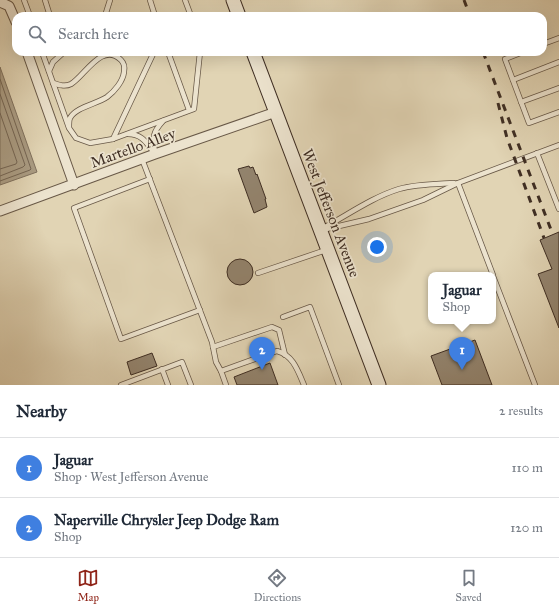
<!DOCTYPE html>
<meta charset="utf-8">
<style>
body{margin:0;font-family:"IM FELL Great Primer",serif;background:#f2f2f3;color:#1f2937}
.you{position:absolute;left:377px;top:247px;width:14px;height:14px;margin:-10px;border:3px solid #fff;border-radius:50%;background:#1a73e8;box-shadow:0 0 0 6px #1a73e833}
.badge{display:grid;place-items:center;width:26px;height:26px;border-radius:50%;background:#8f2418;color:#fff;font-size:13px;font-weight:700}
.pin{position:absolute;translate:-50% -33px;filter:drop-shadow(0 1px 2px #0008)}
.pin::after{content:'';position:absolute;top:21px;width:14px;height:12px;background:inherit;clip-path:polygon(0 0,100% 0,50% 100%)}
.popup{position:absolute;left:428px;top:272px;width:68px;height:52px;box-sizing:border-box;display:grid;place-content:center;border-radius:8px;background:#fff;filter:drop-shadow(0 1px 3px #0005);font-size:13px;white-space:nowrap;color:#747a83}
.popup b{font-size:15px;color:#1f2937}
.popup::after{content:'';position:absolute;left:50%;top:100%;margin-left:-8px;border:8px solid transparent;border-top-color:#fff}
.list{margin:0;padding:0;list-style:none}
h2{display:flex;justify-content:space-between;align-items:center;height:52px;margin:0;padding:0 16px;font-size:17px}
h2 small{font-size:13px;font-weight:400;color:#747a83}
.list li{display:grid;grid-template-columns:26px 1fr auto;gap:12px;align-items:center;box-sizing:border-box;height:60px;padding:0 16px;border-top:1px solid #e0e1e3}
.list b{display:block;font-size:15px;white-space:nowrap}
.list p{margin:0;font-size:13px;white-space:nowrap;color:#747a83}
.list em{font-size:13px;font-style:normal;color:#747a83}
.icon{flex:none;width:22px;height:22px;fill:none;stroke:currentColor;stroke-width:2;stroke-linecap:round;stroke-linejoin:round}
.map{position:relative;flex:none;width:559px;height:385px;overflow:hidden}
.search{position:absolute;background:#fff;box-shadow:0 4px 16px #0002;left:12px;right:12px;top:12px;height:44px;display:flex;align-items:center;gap:10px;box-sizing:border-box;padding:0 14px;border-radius:12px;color:#747a83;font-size:15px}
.sheet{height:172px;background:#fff}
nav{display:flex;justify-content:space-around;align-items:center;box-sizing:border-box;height:56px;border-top:1px solid #e0e1e3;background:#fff;font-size:11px;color:#747a83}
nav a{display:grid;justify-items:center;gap:2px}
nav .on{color:#8f2418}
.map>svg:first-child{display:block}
</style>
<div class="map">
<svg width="559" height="385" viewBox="0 0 559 385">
<rect width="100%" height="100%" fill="#e1d4b4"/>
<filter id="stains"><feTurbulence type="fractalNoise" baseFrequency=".005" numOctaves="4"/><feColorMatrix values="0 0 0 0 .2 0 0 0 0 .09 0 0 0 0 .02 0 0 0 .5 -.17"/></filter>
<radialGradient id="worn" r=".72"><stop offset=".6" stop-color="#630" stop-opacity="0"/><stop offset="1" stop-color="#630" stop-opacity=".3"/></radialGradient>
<polygon fill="#aa9c83" stroke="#7f705d" points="0,67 37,172 0,185"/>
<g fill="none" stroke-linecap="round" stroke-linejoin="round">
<g stroke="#746553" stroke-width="1">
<polyline points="0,79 31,169 30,170 0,181"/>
<polyline points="0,94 25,165 23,167 0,176"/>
<polyline points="0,113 17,162 16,164 0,169"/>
</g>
</g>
<g fill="#93846e" stroke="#3f2e23">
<polygon points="249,166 250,168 253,167 256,175 257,174 266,199 265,199 267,207 254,213 238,169"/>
<polygon points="559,232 559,328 538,274 552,269 540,240"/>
<circle cx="240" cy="272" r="13"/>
<polygon points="475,340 492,385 442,385 431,356"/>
<polygon points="152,353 157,366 131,375 127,362"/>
<polygon points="270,363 278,385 237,385 234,377"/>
</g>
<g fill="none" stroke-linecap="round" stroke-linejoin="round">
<defs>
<g id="lane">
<polyline points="24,0 30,16"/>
<polyline points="45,0 50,16"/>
<polyline points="150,0 155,16"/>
<polyline points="185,0 191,16"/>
<polyline points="105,16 110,0"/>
<polyline points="543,44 559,38"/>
<polyline points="42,52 69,128 76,138 90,143 113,139 194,109 200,52"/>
<polyline points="168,52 189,110"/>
<polyline points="523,52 505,59 529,123 559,112"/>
<polyline points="49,71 53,62 64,52"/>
<polyline points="513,80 559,62"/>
<path d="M53,83c6,2 12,4 18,1 13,-7 31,-43 50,-24 3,3 4,7 3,12 -1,9 -9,19 -17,25 -10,7 -31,10 -37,21 -1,2 -1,6 -1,9"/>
<polyline points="521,102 559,88"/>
<path d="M128,134c15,0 19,10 27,20"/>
<polyline points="113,139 154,52"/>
<path d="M155,153c-2,-16 -3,-20 8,-32"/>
<polyline points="537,153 559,209"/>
<polyline points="142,159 212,342 216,362 221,371"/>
<polyline points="150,179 74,208 121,339 200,310"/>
<polyline points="458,183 493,275"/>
<path d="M325,227c24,-13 48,-30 74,-38 17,-5 37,-5 55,-6"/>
<polyline points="322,230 369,219 423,200 458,183 559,145"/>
<polyline points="258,273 326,250"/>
<polyline points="493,276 535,385"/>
<polyline points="283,317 310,307 339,385"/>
<polyline points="213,347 272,327 279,330 285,355"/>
<polyline points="162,369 168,385"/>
<polyline points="121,385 182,362 191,385"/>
<path d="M226,385l-5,-14 56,-20c16,4 21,20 27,34"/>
</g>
<g id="street">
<polyline points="0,2 9,6 16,22"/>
<polyline points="27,52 74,185"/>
<polyline points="0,211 155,154 276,112"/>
</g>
<g id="secondary">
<polyline points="233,0 239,16"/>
<polyline points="253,52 379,385"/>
</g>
</defs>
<use href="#lane" stroke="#685847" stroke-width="6"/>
<use href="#street" stroke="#685847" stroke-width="11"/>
<use href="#secondary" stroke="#3f2e23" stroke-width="15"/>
<use href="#lane" stroke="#ece3ce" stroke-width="4.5"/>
<use href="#street" stroke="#ece3ce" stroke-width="9"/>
<use href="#secondary" stroke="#ece3ce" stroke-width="13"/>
<g stroke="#3f2e23" stroke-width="3" stroke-dasharray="7 7" stroke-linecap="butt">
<polyline points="464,0 470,16"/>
<polyline points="483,52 553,235"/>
<polyline points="498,103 507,138 544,238"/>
</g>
</g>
<g text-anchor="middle" stroke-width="3.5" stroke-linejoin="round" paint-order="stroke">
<g font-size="15" fill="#3f2e23" stroke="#ece3ce">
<text transform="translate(133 148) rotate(-20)" y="5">Martello Alley</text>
<text transform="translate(331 213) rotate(69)" y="5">West Jefferson Avenue</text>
</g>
</g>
<rect width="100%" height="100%" filter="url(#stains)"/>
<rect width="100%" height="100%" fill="url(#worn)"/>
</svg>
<div class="you"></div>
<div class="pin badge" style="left:462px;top:370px;background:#3f7fe0">1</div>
<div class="popup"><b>Jaguar</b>Shop</div>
<div class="pin badge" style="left:262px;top:370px;background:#3f7fe0">2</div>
<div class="search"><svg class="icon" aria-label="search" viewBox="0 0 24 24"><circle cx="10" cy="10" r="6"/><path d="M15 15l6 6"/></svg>Search here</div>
</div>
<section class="sheet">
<h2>Nearby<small>2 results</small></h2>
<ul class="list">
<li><span class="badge" style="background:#3f7fe0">1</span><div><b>Jaguar</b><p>Shop · West Jefferson Avenue</p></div><em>110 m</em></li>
<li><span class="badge" style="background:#3f7fe0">2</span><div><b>Naperville Chrysler Jeep Dodge Ram</b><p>Shop</p></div><em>120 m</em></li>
</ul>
</section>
<nav>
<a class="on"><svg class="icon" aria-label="map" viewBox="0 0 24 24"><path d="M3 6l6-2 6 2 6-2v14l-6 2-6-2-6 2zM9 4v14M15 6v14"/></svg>Map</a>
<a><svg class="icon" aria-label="directions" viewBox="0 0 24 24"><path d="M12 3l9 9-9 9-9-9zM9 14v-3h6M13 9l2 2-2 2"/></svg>Directions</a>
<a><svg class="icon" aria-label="saved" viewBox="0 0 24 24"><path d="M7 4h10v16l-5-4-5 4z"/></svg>Saved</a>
</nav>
